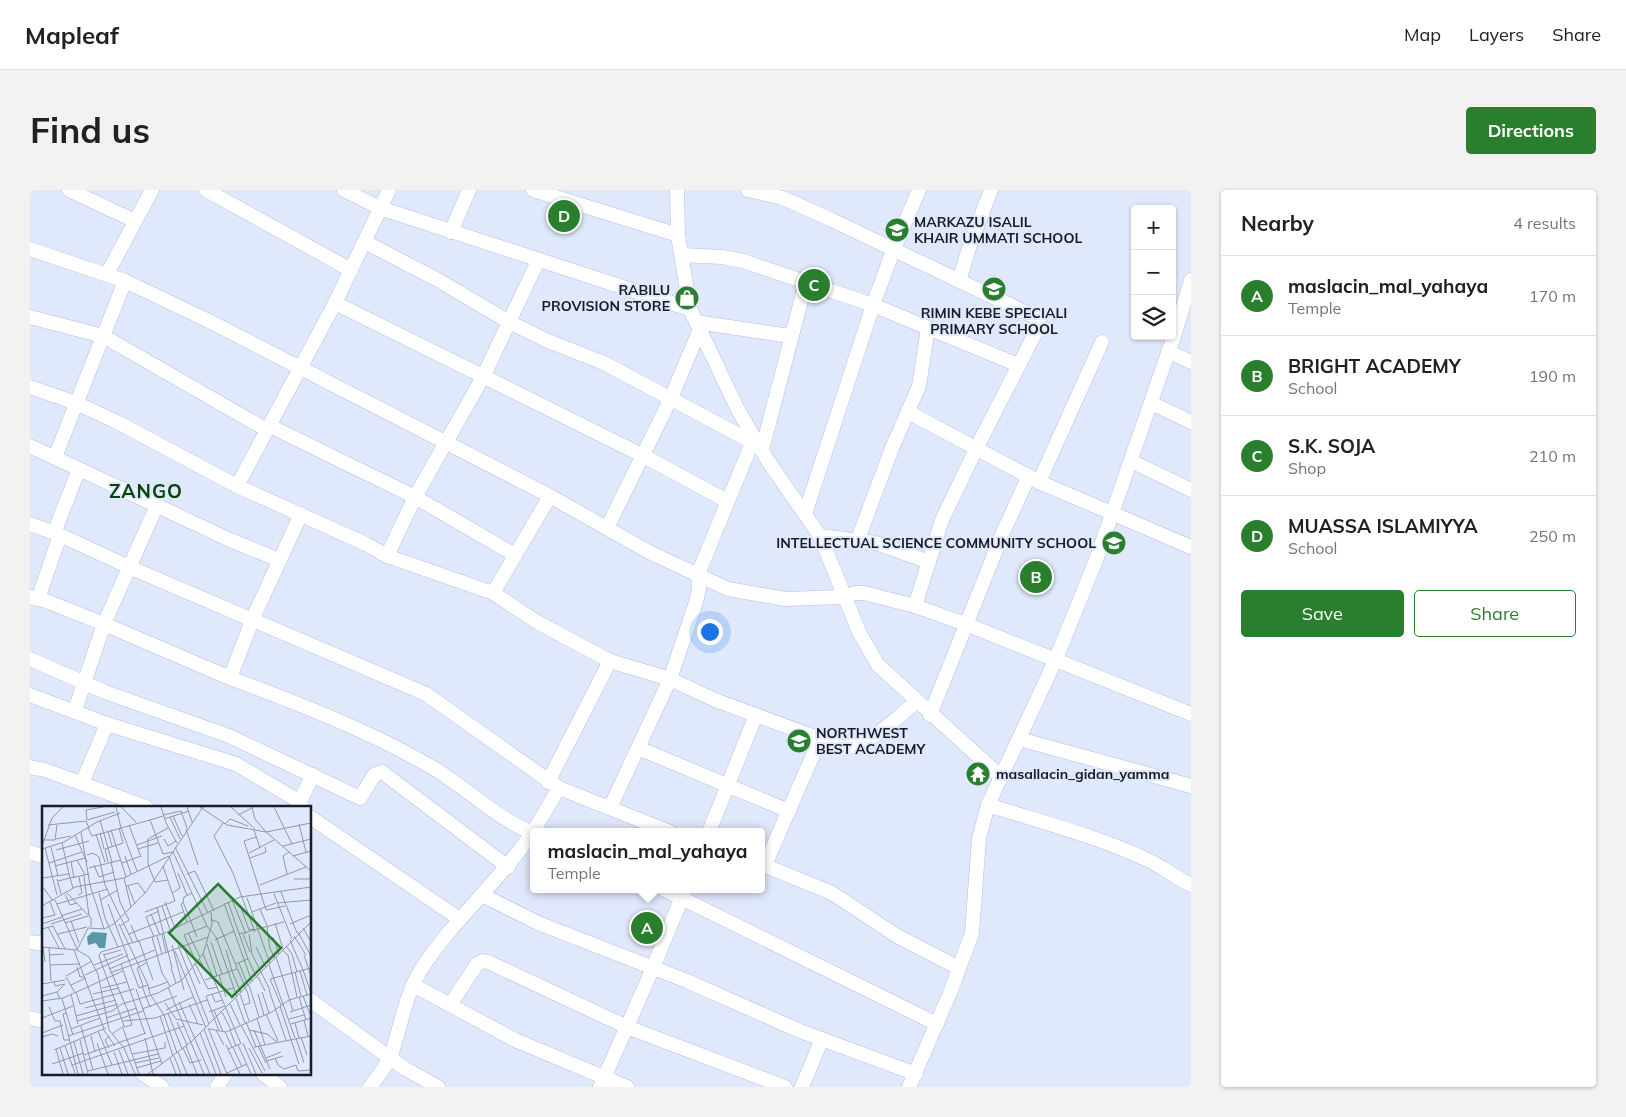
<!DOCTYPE html>
<meta charset="utf-8">
<style>
body{margin:0;font-family:Mulish,sans-serif;background:#f2f2f2;color:#202124}
.controls{position:absolute;right:15px;top:15px;display:grid;overflow:hidden;border-radius:5px;box-shadow:0 1px 4px #0004}
.controls button{width:45px;height:45px;display:grid;place-items:center;padding:0;border:0;border-bottom:1px solid #e0e0e0;background:#fff;color:#202124;font:25px sans-serif}
.you{position:absolute;left:679px;top:441px;width:18px;height:18px;margin:-12px;border:4px solid #fff;border-radius:50%;background:#1a73e8;box-shadow:0 0 0 8px #1a73e833}
.badge{display:grid;place-items:center;width:32px;height:32px;border-radius:50%;background:#297f2e;color:#fff;font-size:16px;font-weight:700}
.pin{position:absolute;translate:-50% -50%;border:2px solid #fff;box-shadow:0 1px 5px #0006}
.popup{position:absolute;left:500px;top:638px;width:235px;height:65px;box-sizing:border-box;display:grid;place-content:center;border-radius:5px;background:#fff;filter:drop-shadow(0 1px 4px #0005);font-size:16px;white-space:nowrap;color:#757577}
.popup b{font-size:19px;color:#202124}
.popup::after{content:'';position:absolute;left:50%;top:100%;margin-left:-10px;border:10px solid transparent;border-top-color:#fff}
.list{margin:0;padding:0;list-style:none}
h2{display:flex;justify-content:space-between;align-items:center;height:65px;margin:0;padding:0 20px;font-size:21px}
h2 small{font-size:16px;font-weight:400;color:#757577}
.list li{display:grid;grid-template-columns:32px 1fr auto;gap:15px;align-items:center;box-sizing:border-box;height:80px;padding:0 20px;border-top:1px solid #e0e0e0}
.list b{display:block;font-size:19px;white-space:nowrap}
.list p{margin:0;font-size:16px;white-space:nowrap;color:#757577}
.list em{font-size:16px;font-style:normal;color:#757577}
.actions{display:flex;gap:10px;padding:15px 20px}
.actions a{flex:1;padding:11px 0;border:1px solid #297f2e;border-radius:5px;text-align:center;font-size:18px;color:#297f2e}
.actions .main{background:#297f2e;color:#fff}
.icon{flex:none;width:28px;height:28px;fill:none;stroke:currentColor;stroke-width:2;stroke-linecap:round;stroke-linejoin:round}
.map{position:relative;flex:none;width:1161px;height:897px;overflow:hidden;border-radius:5px}
header{display:flex;align-items:center;gap:30px;box-sizing:border-box;height:70px;padding:0 25px;background:#fff;border-bottom:1px solid #e0e0e0}
header strong{font-size:24px}
nav{display:flex;gap:28px;margin-inline-start:auto;font-size:18px}
.intro{display:flex;align-items:center;justify-content:space-between;box-sizing:border-box;height:120px;padding:0 30px}
h1{margin:0;font-size:35px}
.button{padding:12px 22px;border-radius:5px;background:#297f2e;color:#fff;font-size:18px;font-weight:700}
main{display:flex;gap:30px;padding:0 30px}
aside{flex:1;background:#fff;border-radius:5px;box-shadow:0 1px 4px #0004}
.map>svg:first-child{display:block}
</style>
<header>
<strong>Mapleaf</strong>
<nav><a>Map</a><a>Layers</a><a>Share</a></nav>
</header>
<div class="intro"><h1>Find us</h1><a class="button">Directions</a></div>
<main>
<div class="map">
<svg width="1161" height="897" viewBox="0 0 1161 897">
<rect width="100%" height="100%" fill="#e0e9fb"/>
<g fill="none" stroke-linecap="round" stroke-linejoin="round">
<defs>
<g id="minor">
<polyline points="39,0 105,31"/>
<polyline points="176,0 321,80"/>
<polyline points="314,0 350,18 660,119"/>
<polyline points="503,0 648,45"/>
<polyline points="647,0 648,45 660,119 708,220 738,271 790,346 829,442 848,475 970,586"/>
<polyline points="718,0 753,8 802,30 1005,127 1010,134 947,257 912,330 885,416"/>
<polyline points="421,42 439,0"/>
<polyline points="335,52 408,90 479,132 518,151 574,173 722,252"/>
<polyline points="0,59 95,91 181,132 520,306 619,362 698,399 755,409 814,407 825,403 834,403 885,416 938,435 1161,524"/>
<polyline points="652,65 692,67 713,71 843,115 988,175"/>
<polyline points="77,84 122,0"/>
<polyline points="929,91 940,55 961,0"/>
<polyline points="305,113 614,266 697,311"/>
<polyline points="0,127 73,146 237,240"/>
<polyline points="666,132 760,146"/>
<polyline points="1139,162 1161,172"/>
<path d="M0,197l46,16 43,20 118,63 129,58 21,12 106,37 44,29 73,39 60,18 45,21 130,48c28,-5 50,-29 71,-46"/>
<polyline points="1121,213 1161,232"/>
<polyline points="878,222 1009,292 1161,357"/>
<polyline points="240,236 385,307 485,365"/>
<polyline points="0,256 200,350 249,370"/>
<polyline points="732,260 776,92"/>
<polyline points="25,267 95,91"/>
<polyline points="1101,271 1161,300"/>
<polyline points="1009,292 1072,152"/>
<polyline points="207,296 305,113 359,0"/>
<polyline points="775,324 843,115 863,61 889,0"/>
<polyline points="0,334 30,345 99,377 396,504 529,598 640,642"/>
<polyline points="577,338 641,208 670,139"/>
<polyline points="24,343 49,279"/>
<polyline points="790,346 846,353 899,372"/>
<polyline points="828,349 862,258 889,196 898,138"/>
<polyline points="357,366 385,307 453,187 508,71"/>
<polyline points="463,403 520,306"/>
<polyline points="0,407 16,411 74,434 200,488 223,428 271,324"/>
<polyline points="8,409 30,345"/>
<polyline points="0,469 75,502 199,546 330,608 344,585 352,582 478,677"/>
<path d="M200,488c70,26 140,53 205,91 34,21 61,49 98,64"/>
<polyline points="0,505 77,534 206,574 260,606 270,612 272,617"/>
<polyline points="45,520 74,434 127,315"/>
<polyline points="900,525 974,340 999,286"/>
<polyline points="989,549 1161,596"/>
<polyline points="608,558 759,621"/>
<polyline points="0,577 15,580 116,617"/>
<polyline points="518,592 580,471"/>
<polyline points="52,593 77,534"/>
<path d="M958,615c53,17 109,31 160,55 15,7 28,18 43,25"/>
<polyline points="267,617 283,585"/>
<polyline points="580,618 640,489 666,412 669,399 668,384 724,248"/>
<polyline points="280,627 428,728"/>
<polyline points="503,642 529,598"/>
<polyline points="679,642 726,525"/>
<polyline points="0,662 14,667"/>
<polyline points="731,674 802,703 867,746 929,778"/>
<polyline points="735,675 790,549"/>
<polyline points="633,699 907,834"/>
<polyline points="452,705 508,733 657,791 770,841 886,884"/>
<polyline points="0,752 14,754"/>
<polyline points="383,795 485,850 597,897"/>
<polyline points="280,810 374,878 408,897"/>
<polyline points="420,815 447,774 453,771 458,772 597,837 755,897"/>
<polyline points="0,828 14,831"/>
<polyline points="112,883 132,897"/>
<polyline points="232,883 250,897"/>
<polyline points="187,897 196,883"/>
<path d="M340,897c7,-10 17,-21 21,-32 10,-28 14,-61 31,-87 32,-49 78,-87 111,-136"/>
<polyline points="570,897 623,778 655,700"/>
<polyline points="772,897 792,849"/>
<polyline points="879,897 920,803 942,743 949,648 958,615 1025,471 1066,370 1146,140 1161,90"/>
</g>
</defs>
<use href="#minor" stroke="#b2c1de" stroke-width="15"/>
<use href="#minor" stroke="#fff" stroke-width="14"/>
</g>
<defs>
<symbol id="school-disc" viewBox="-11 -11 22 22"><circle r="9.5" fill="#297f2e" stroke="#e0e9fb"/><path d="M0-5L7-2L0 1L-7-2ZM-4 1L0 2.5L4 1V4Q0 6-4 4Z" fill="#fff"/></symbol>
<symbol id="shop-disc" viewBox="-11 -11 22 22"><circle r="9.5" fill="#297f2e" stroke="#e0e9fb"/><path d="M-5-2.5h2.3a2.7 3.5 0 0 1 5.4 0H5L5.5 6h-11ZM-1.5-2.5h3a1.5 2.3 0 0 0-3 0Z" fill="#fff"/></symbol>
<symbol id="temple-disc" viewBox="-11 -11 22 22"><circle r="9.5" fill="#297f2e" stroke="#e0e9fb"/><path d="M0-6L5-2H3V0L6.5 2.5H4V6H1.5V3h-3V6H-4V2.5H-6.5L-3 0V-2H-5Z" fill="#fff"/></symbol>
</defs>
<g fill-rule="evenodd">
<use href="#school-disc" x="853" y="26" width="28" height="28"/>
<use href="#school-disc" x="950" y="85" width="28" height="28"/>
<use href="#shop-disc" x="643" y="94" width="28" height="28"/>
<use href="#school-disc" x="1070" y="339" width="28" height="28"/>
<use href="#school-disc" x="755" y="537" width="28" height="28"/>
<use href="#temple-disc" x="934" y="570" width="28" height="28"/>
</g>
<g text-anchor="middle" stroke-width="4" stroke-linejoin="round" paint-order="stroke">
<g font-size="14" font-weight="bold" fill="#171c27" stroke="#e0e9fb" text-anchor="start">
<text x="884" y="37">MARKAZU ISALIL<tspan x="884" dy="16">KHAIR UMMATI SCHOOL</tspan></text>
<text x="640" y="105" text-anchor="end">RABILU<tspan x="640" dy="16">PROVISION STORE</tspan></text>
<text x="964" y="128" text-anchor="middle">RIMIN KEBE SPECIALI<tspan x="964" dy="16">PRIMARY SCHOOL</tspan></text>
<text x="1066" y="358" text-anchor="end">INTELLECTUAL SCIENCE COMMUNITY SCHOOL</text>
<text x="786" y="548">NORTHWEST<tspan x="786" dy="16">BEST ACADEMY</tspan></text>
<text x="966" y="589">masallacin_gidan_yamma</text>
</g>
<g font-size="19" font-weight="bold" letter-spacing="1" fill="#08420d" stroke="#e0e9fb">
<text x="116" y="308">ZANGO</text>
</g>
</g>
<g transform="translate(12 616)">
<rect width="269" height="269" fill="#e0e9fb"/>
<path d="M50,126l15,1 -2,15h-6l-3,-5 -8,2 -1,-8z" fill="#5997a7"/>
<path fill="none" stroke="#9097a6" stroke-width="1" d="M74,1l5,21M79,1l15,15M119,1l5,16 11,20M145,1l5,15M158,1l27,18 39,7 45,39M189,1l24,22M210,1l3,12 11,13 45,-9M232,1l18,37M121,9l18,-4 6,17M196,9l14,-7M121,10l-13,4 13,34 10,-2 34,74 9,11 21,60M131,10l9,20M128,11l10,22M122,13l25,-8M45,14l28,-8M45,14l-1,-10 17,-3M58,14l12,42M181,17l-9,13 19,37 22,59M183,18l5,-5 18,7M257,18l7,28M6,19l38,-4 3,7M87,19l12,32M46,22l4,8 58,-16M79,22l16,43M144,23l12,36M69,24l15,47M212,24l6,18M66,25l4,15M39,26l9,53 14,44M58,27l4,16M54,28l9,28M33,29l12,27M214,31l-12,4 22,69 19,-4M14,33l15,-3M122,33l4,7 8,-5M1,34h12l2,-15M20,37l8,35 19,-4M95,39l25,-9M0,40l10,-28 11,-11M241,40l28,-7M9,41l7,29M133,41l33,66M3,42l12,47M0,43l22,-7 33,-20 23,-9M96,43l20,-6M14,44l33,-9M207,47l25,-13M45,49l6,-2 6,4 6,28 28,58M83,50l6,18M251,50l18,-5M208,52l16,-6 -1,-5M35,54l8,15M29,56l3,16M66,56l-3,-13 18,-6 -4,-15M69,56l9,40 9,18 -9,6M7,57l33,-11M80,57l19,-7M106,58v-25l20,-11M106,58l7,18 13,-2M52,59l5,12 15,-5M13,60l30,-8M47,62l32,-8M136,67l9,22M145,68l8,-3 19,40M245,68l-4,-18 6,-4M42,70l5,40M0,72l27,-4M82,72l7,29M15,73l4,15M252,73h17M16,75l12,-3 3,10M218,79l46,-18M0,80l11,15M84,80l12,-3 7,10M86,80l7,18M239,86l16,41M25,87l24,25v9M57,87l6,25 13,29M150,87l-8,4 -1,5 14,35M23,88l5,11 7,-2M232,88l18,45M36,89l4,-2 -3,-16M205,92l23,66M13,94l22,49M58,94l18,-10M190,94l14,34M123,96l10,26M141,96l-2,2 6,18M186,96l20,57M182,97l28,79M235,97l34,-3M15,98l51,-15M66,98l31,84 9,-3 2,9 14,21 13,38M198,99l9,25 5,-1M0,100l33,-19 49,-9 45,-22 11,32 -8,5M120,100l8,24M115,101l15,61M218,103l8,19M103,106l30,-11 -12,-35M210,106l24,-9M109,108l9,21M19,110l21,-7M0,112l13,-3 -5,-13M170,114l6,2 30,72 2,9 -6,2M29,115l8,22M23,117l23,-7M233,117l8,26M0,118l20,-7M9,118l31,-10M77,118l29,61M248,118l21,-9M89,119l7,17M6,121l11,21M225,122l3,21 5,9M261,122l8,14M0,123l11,-3 12,23M256,126l13,24M146,127l12,24M16,128l29,-7M87,128l54,-22M120,128l4,19M197,128l45,-12M201,128l7,18M207,128l3,20 18,36M115,130l5,18M252,130l12,19M110,131l10,36 8,13M112,131l-8,-20 13,-6M231,131l6,17M173,134l19,-9M248,134l13,30M97,135l14,39M169,136l11,32M165,138l10,32M130,139l12,45M136,139l31,79M244,140l6,8 5,18M0,141l35,3 12,7 9,17 11,56 15,18 11,26M1,141l2,15M7,141l2,34M214,141l10,21M142,142l16,36M32,144l30,79M35,144l11,-22 16,1 10,-5 32,-32 57,-85M184,144l6,21M240,144l6,5 9,42M133,145l31,77M161,148l38,90M7,149l15,-1M61,149l18,-5M62,149l24,56 4,14 -8,2M262,149l7,21M57,150l2,-4 64,-19 75,-36 71,-10M57,150l25,70 -12,8M234,151l6,18M157,153l8,14M154,156l-12,-27 23,-9M153,157l13,26 10,-2M197,157l9,23M79,158l24,70M193,158l13,-5 9,19M8,159l30,-1M52,159l29,-11M227,159l26,73M35,161l3,10h5M129,162l5,15M67,163l46,-19M261,164l8,23M190,165l9,22M258,165l7,24M253,166l6,24M68,167l98,-36M43,169l43,-20M177,169l7,22M240,169l11,36M24,170l26,-15M24,171l9,16M216,171l7,14M163,174l32,-11M12,175l1,5 10,-2 -8,8 3,7M0,178l23,-4M29,179l15,-7M207,179l10,32M100,180l8,21M101,180l-6,-18 9,-5M126,181l36,87M60,182l25,-6M94,183l26,75M106,183l20,-7M227,184l17,50M34,186l4,12 54,-15M220,186l7,21M29,188l7,30M51,188l26,-6M170,188l3,8 8,-2M198,188l9,27M216,188l6,21M0,190l15,-4M261,190l7,18M257,191l7,23M194,192l9,25M20,193l11,36M0,195l21,-3 60,-27M137,196l31,72M123,197l11,16 27,6M147,198l9,20M188,198l10,21M239,199l-11,-26 41,-11M238,200l19,58M7,201l6,14h5l4,19h5M43,202l31,-8M100,203l35,-13M124,204l27,-13M172,204l9,22M167,206l16,-6M180,206l9,18M248,206l21,-7M24,207l-3,1 15,60M126,207l14,36M224,208l12,27M34,210l42,-12M118,210l13,40M0,212l31,-12M64,212l31,-10M215,212l8,27M247,213l15,-4M262,214l4,16M35,215l35,-10 10,-7 36,-11 24,-13 21,-26 9,-30 -1,-12M81,215l32,-3 52,-18M135,216l10,23M204,216l10,25M253,217l4,15M249,218l20,-6M199,219l24,46M39,220l12,44M81,222l16,46M166,222l19,46M29,223l29,-11M61,223l12,17M162,223l17,45M167,223l17,3 46,-20 17,-12 22,-6M174,224l8,15M188,224l6,16M207,224l18,4 10,8M212,224l16,39M56,225l14,34M177,225l-13,-35 27,-8M183,226l7,15M0,227l21,-8M158,227l16,41M26,230l75,-25M49,230l4,16M0,231l10,-3 6,2M259,231l6,18M103,232l8,36M254,232l8,25M38,234l8,34M32,236l9,32M55,237l11,31M201,237l13,31M184,239l2,4 12,-5M196,239l13,29M23,240l10,27M144,240l11,28M216,240l8,17M191,241l9,20M212,241l57,-11M18,242l8,26M67,242l-4,-8 5,-4M141,242l7,15 11,-3M207,242l13,25M14,243l7,25M186,243l12,25M12,244l52,-22M77,244l9,24M72,246l8,22M136,246l9,22M90,248l33,-6v-6M42,249l62,-22M132,250l7,18M128,252l6,16M224,252l15,-6M233,252l3,7 6,4 12,-4 2,6 13,-1M225,255l16,-5M93,257l24,-5M10,258l32,-11M30,259l112,-39M94,262l25,-7M46,265l70,-17M185,267l20,-9M106,268l43,-32 120,-120"/>
<path fill="#297f2e" fill-opacity="0.15" stroke="#297f2e" stroke-width="2.5" d="M176,78l63,64 -49,49 -63,-64z"/>
<rect width="269" height="269" fill="none" stroke="#171c27" stroke-width="2.5"/>
</g>
</svg>
<div class="controls">
<button>+</button>
<button>−</button>
<button><svg class="icon" aria-label="layers" viewBox="0 0 24 24"><path d="M12 4l9 5-9 5-9-5zM3 14l9 5 9-5"/></svg></button>
</div>
<div class="you"></div>
<div class="pin badge" style="left:617px;top:738px">A</div>
<div class="popup"><b>maslacin_mal_yahaya</b>Temple</div>
<div class="pin badge" style="left:1006px;top:387px">B</div>
<div class="pin badge" style="left:784px;top:95px">C</div>
<div class="pin badge" style="left:534px;top:26px">D</div>
</div>
<aside>
<h2>Nearby<small>4 results</small></h2>
<ul class="list">
<li><span class="badge">A</span><div><b>maslacin_mal_yahaya</b><p>Temple</p></div><em>170 m</em></li>
<li><span class="badge">B</span><div><b>BRIGHT ACADEMY</b><p>School</p></div><em>190 m</em></li>
<li><span class="badge">C</span><div><b>S.K. SOJA</b><p>Shop</p></div><em>210 m</em></li>
<li><span class="badge">D</span><div><b>MUASSA ISLAMIYYA</b><p>School</p></div><em>250 m</em></li>
</ul>
<div class="actions"><a class="main">Save</a><a>Share</a></div>
</aside>
</main>
